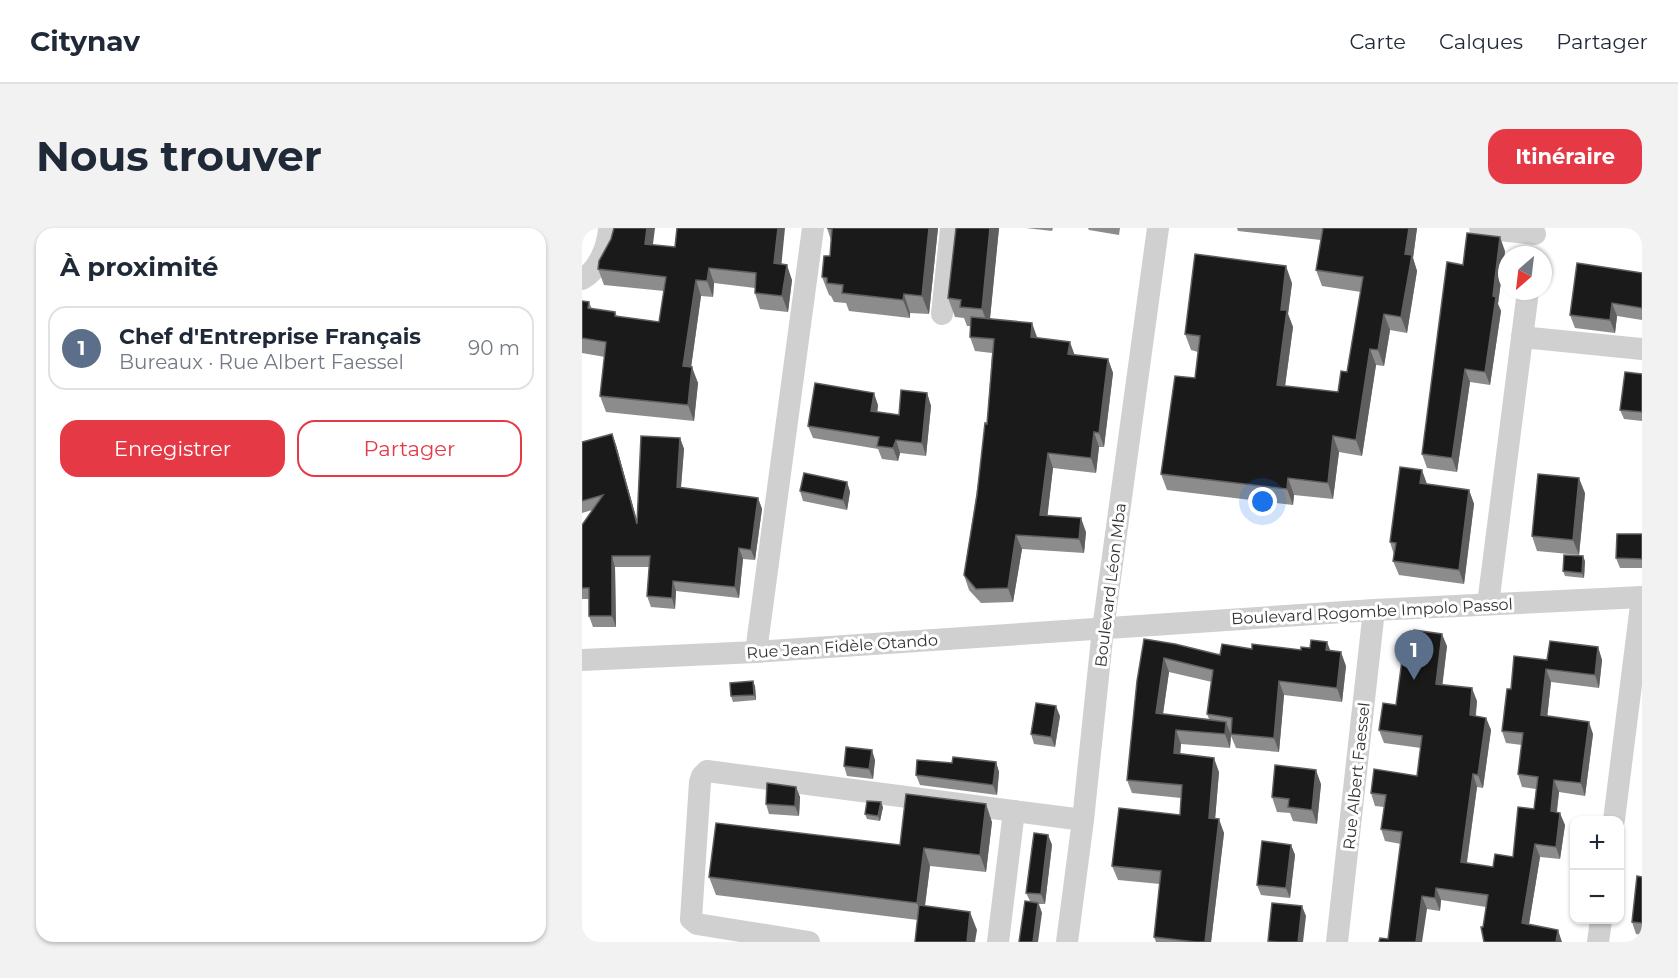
<!DOCTYPE html>
<html lang="fr">
<meta charset="utf-8">
<style>
body{margin:0;font-family:Montserrat,sans-serif;background:#f2f2f3;color:#1f2937}
.controls{position:absolute;right:18px;bottom:18px;display:grid;overflow:hidden;border-radius:12px;box-shadow:0 2px 4px #0004}
.controls button{width:54px;height:54px;display:grid;place-items:center;padding:0;border:0;border-bottom:2px solid #e0e1e3;background:#fff;color:#1f2937;font:30px sans-serif}
.compass{position:absolute;left:916px;top:18px;width:54px;height:54px;border-radius:50%;background:#fff;box-shadow:0 2px 4px #0004;rotate:208deg}
.you{position:absolute;left:681px;top:274px;width:21px;height:21px;margin:-15px;border:4px solid #fff;border-radius:50%;background:#1a73e8;box-shadow:0 0 0 9px #1a73e833}
.badge{display:grid;place-items:center;width:39px;height:39px;border-radius:50%;background:#e63946;color:#fff;font-size:20px;font-weight:700}
.pin{position:absolute;translate:-50% -50px;filter:drop-shadow(0 2px 3px #0008)}
.pin::after{content:'';position:absolute;top:32px;width:21px;height:18px;background:inherit;clip-path:polygon(0 0,100% 0,50% 100%)}
.list{margin:0;padding:0;list-style:none}
h2{display:flex;justify-content:space-between;align-items:center;height:78px;margin:0;padding:0 24px;font-size:26px}
h2 small{font-size:20px;font-weight:400;color:#747a83}
.list li{display:grid;grid-template-columns:39px 1fr auto;gap:18px;align-items:center;box-sizing:border-box;height:84px;margin:0 12px 12px;padding:0 12px;border:2px solid #e0e1e3;border-radius:18px}
.list b{display:block;font-size:22px;white-space:nowrap}
.list p{margin:0;font-size:20px;white-space:nowrap;color:#747a83}
.list em{font-size:20px;font-style:normal;color:#747a83}
.actions{display:flex;gap:12px;padding:18px 24px}
.actions a{flex:1;padding:14px 0;border:2px solid #e63946;border-radius:18px;text-align:center;font-size:21px;color:#e63946}
.actions .main{background:#e63946;color:#fff}
.map{position:relative;flex:none;width:1060px;height:714px;overflow:hidden;border-radius:18px}
header{display:flex;align-items:center;gap:36px;box-sizing:border-box;height:84px;padding:0 30px;background:#fff;border-bottom:2px solid #e0e1e3}
header strong{font-size:28px}
nav{display:flex;gap:33px;margin-inline-start:auto;font-size:21px}
.intro{display:flex;align-items:center;justify-content:space-between;box-sizing:border-box;height:144px;padding:0 36px}
h1{margin:0;font-size:42px}
.button{padding:15px 27px;border-radius:18px;background:#e63946;color:#fff;font-size:21px;font-weight:700}
main{display:flex;gap:36px;padding:0 36px}
aside{flex:1;background:#fff;border-radius:18px;box-shadow:0 2px 4px #0004}
.map>svg:first-child{display:block}
</style>
<header>
<strong>Citynav</strong>
<nav><a>Carte</a><a>Calques</a><a>Partager</a></nav>
</header>
<div class="intro"><h1>Nous trouver</h1><a class="button">Itinéraire</a></div>
<main>
<aside>
<h2>À proximité<small></small></h2>
<ul class="list">
<li><span class="badge" style="background:#5c6f8a">1</span><div><b>Chef d'Entreprise Français</b><p>Bureaux · Rue Albert Faessel</p></div><em>90 m</em></li>
</ul>
<div class="actions"><a class="main">Enregistrer</a><a>Partager</a></div>
</aside>
<div class="map">
<svg width="1060" height="714" viewBox="0 0 1060 714">
<rect width="100%" height="100%" fill="#fff"/>
<g fill="none" stroke-linecap="round" stroke-linejoin="round">
<g stroke="#d0d0d0" stroke-width="22">
<polyline points="898,0 953,6"/>
<path d="M0,51c17,-9 26,-33 27,-51"/>
<polyline points="360,86 369,0"/>
<polyline points="940,109 1060,121"/>
<polyline points="906,376 946,63"/>
<polyline points="174,424 231,0"/>
<polyline points="0,432 174,424 792,382 1060,369"/>
<polyline points="1032,592 1060,369"/>
<polyline points="227,714 115,696 109,691 118,554 120,548 125,543 501,592"/>
<polyline points="416,714 432,583"/>
<polyline points="485,714 501,592 521,401 576,0"/>
<polyline points="755,714 792,382"/>
<polyline points="1016,714 1019,692"/>
</g>
</g>
<g fill="#8c8c8c" fill-rule="evenodd">
<polygon points="245,0 356,0 347,86 328,85 328,90 267,83 264,75 252,74 249,68 247,67 240,49 248,28 249,12"/>
<polygon points="417,0 408,91 455,110 493,127 526,131 531,145 522,219 517,219 514,245 471,240 465,287 504,304 502,325 440,321 431,374 399,375 387,362 382,347 405,196 410,125 393,123 388,109 388,98 385,98 382,90 373,89 366,70"/>
<polygon points="444,0 471,0 470,3"/>
<polygon points="506,0 538,0 537,7 507,2"/>
<polygon points="655,0 835,0 831,30 835,43 825,105 808,102 802,138 794,137 780,228 757,224 751,271 712,267 711,277 585,262 579,246 613,150 616,124 609,122 603,106 710,55 706,86 711,99 703,158 756,164 765,144 779,64 740,58 734,42 739,12 656,3"/>
<polygon points="71,17 199,36 210,52 206,84 178,81 173,65 173,60 132,55 131,69 119,68 109,139 116,155 112,193 24,184 18,168 23,129 0,125 0,73 7,74 10,81 33,84 35,88 77,94 82,63 22,57 16,41"/>
<polygon points="923,23 916,76 919,83 908,157 888,154 875,244 845,240 840,226 881,37"/>
<polygon points="1060,45 1060,92 1035,88 1033,105 993,100 988,87"/>
<polygon points="1060,146 1060,193 1042,191 1038,182"/>
<polygon points="345,165 349,178 344,228 318,225 316,233 300,231 296,221 231,210 226,198 296,177 295,184 317,187"/>
<polygon points="30,206 34,217 55,293 98,210 102,221 99,260 176,270 180,281 173,332 161,331 157,370 94,363 93,381 69,379 65,368 67,339 33,339 34,399 11,399 7,388 7,371 0,371 0,297 10,282 0,285 0,214"/>
<polygon points="265,254 268,264 265,282 221,273 218,263"/>
<polygon points="845,256 887,262 892,276 882,356 817,347 811,333 812,327 808,314"/>
<polygon points="1003,265 997,327 955,323 950,308"/>
<polygon points="1060,306 1060,340 1038,340 1034,330"/>
<polygon points="1003,333 1002,350 983,348 981,343"/>
<path d="M562,411l76,16 32,-6 49,1 9,-2 17,-6 3,9 16,15 -4,36 -58,-7 -5,57 -43,-4 -5,-12 -1,12 -49,-4 -1,10 39,18 -4,47 9,14 -13,109h-55l-2,-5 6,-53 -42,-4 -6,-14 68,-51 1,-17 -49,-5 -5,-13zM587,444l43,10 -5,32 2,5 -46,-5z"/>
<polygon points="865,418 860,457 895,473 894,488 904,490 909,502 901,560 895,559 885,635 911,639 931,629 952,581 954,561 940,559 936,546 940,517 924,515 920,503 929,461 965,432 1016,419 1020,432 1017,460 969,454 965,488 1011,506 1003,568 977,564 975,584 983,597 978,631 958,629 947,696 901,699 904,679 859,672 858,683 845,681 806,711 819,616 803,613 799,601 802,579 793,578 789,565 835,548 839,520 802,515 797,502 814,477 830,426"/>
<polygon points="173,458 174,472 151,474 149,468"/>
<polygon points="478,488 473,519 452,516 449,506"/>
<polygon points="293,532 291,551 265,548 262,538"/>
<polygon points="414,534 417,544 415,567 338,557 334,547 370,535"/>
<polygon points="739,556 735,596 711,593 708,585 695,584 690,569"/>
<polygon points="214,559 218,569 217,588 187,586 184,576"/>
<polygon points="301,579 298,593 285,591 283,586"/>
<polygon points="410,594 404,644 348,638 343,678 395,702 336,692 134,667 127,649 318,617"/>
<polygon points="466,607 470,617 463,676 457,676 460,685 448,673 444,665"/>
<polygon points="709,617 713,627 708,670 679,667 675,657"/>
<polygon points="1060,649 1060,707 1054,706 1050,694"/>
</g>
<g fill="#5f5f5f">
<polygon points="65,0 73,0 69,32 63,16"/>
<polygon points="196,0 203,0 198,51 192,35"/>
<polygon points="347,0 356,0 347,86 340,68"/>
<polygon points="408,0 417,0 407,100 400,81"/>
<polygon points="827,0 835,0 831,30 835,43 825,105 819,89 823,26"/>
<polygon points="918,9 923,23 916,76 919,83 908,157 903,144 911,68"/>
<polygon points="205,37 210,52 206,84 200,68"/>
<polygon points="704,38 710,55 706,86 711,99 701,173 695,157 699,82"/>
<polygon points="127,40 132,55 131,69 125,53"/>
<polygon points="114,52 119,68 107,154 101,138"/>
<polygon points="322,66 328,85 328,90 321,72"/>
<polygon points="1030,75 1035,88 1033,105 1028,92"/>
<polygon points="802,86 808,102 802,138 796,122"/>
<polygon points="450,95 455,109 449,109"/>
<polygon points="488,114 493,128 486,126"/>
<polygon points="788,121 794,137 780,228 774,212"/>
<polygon points="526,131 531,145 522,219 517,205"/>
<polygon points="110,139 116,155 112,193 106,177"/>
<polygon points="883,141 888,154 875,244 870,230"/>
<polygon points="292,165 296,177 294,195 289,183"/>
<polygon points="345,165 349,178 344,228 340,215"/>
<polygon points="512,204 517,219 514,245 509,230"/>
<polygon points="30,206 34,217 59,307 55,296"/>
<polygon points="751,208 757,224 751,271 746,255"/>
<polygon points="98,210 102,221 98,270 95,259"/>
<polygon points="314,212 318,225 316,233 311,220"/>
<polygon points="466,225 471,240 464,301 458,287"/>
<polygon points="840,242 845,256 838,255"/>
<polygon points="706,250 712,267 711,277 705,261"/>
<polygon points="997,250 1003,265 997,327 991,312"/>
<polygon points="265,254 268,264 265,282 261,272"/>
<polygon points="887,262 892,276 882,356 877,342"/>
<polygon points="176,270 180,281 173,332 169,322"/>
<polygon points="499,290 504,304 502,325 497,311"/>
<polygon points="434,307 440,321 431,374 426,360"/>
<polygon points="157,320 161,331 157,370 153,359"/>
<polygon points="30,328 33,339 34,399 30,388"/>
<polygon points="1001,328 1003,333 1002,350 1000,345"/>
<polygon points="91,353 94,363 93,381 90,370"/>
<polygon points="860,406 865,418 859,469 854,456"/>
<polygon points="745,414 750,427 744,422"/>
<polygon points="1016,419 1020,432 1017,460 1013,447"/>
<polygon points="759,424 764,438 760,474 755,460"/>
<polygon points="582,430 587,444 579,499 574,485"/>
<polygon points="964,441 969,454 964,500 959,487"/>
<polygon points="171,453 173,458 174,472 172,467"/>
<polygon points="697,453 702,467 697,524 692,510"/>
<polygon points="890,460 895,473 892,500 888,487"/>
<polygon points="474,478 478,488 473,519 469,509"/>
<polygon points="904,490 909,502 901,560 896,547"/>
<polygon points="644,494 649,507 648,520 643,506"/>
<polygon points="1007,494 1011,506 1003,568 999,555"/>
<polygon points="594,502 599,516 597,539 592,525"/>
<polygon points="290,522 293,532 291,551 287,541"/>
<polygon points="632,530 637,544 632,604 627,590"/>
<polygon points="414,534 417,544 415,567 411,557"/>
<polygon points="734,542 739,556 735,596 730,582"/>
<polygon points="891,546 895,559 883,646 879,634"/>
<polygon points="972,552 977,564 973,596 969,583"/>
<polygon points="214,559 218,569 217,588 213,578"/>
<polygon points="299,574 301,579 298,593 296,588"/>
<polygon points="404,576 410,594 404,644 398,627"/>
<polygon points="978,585 983,597 978,631 974,619"/>
<polygon points="637,591 642,605 629,714 623,714"/>
<polygon points="466,607 470,617 463,676 459,666"/>
<polygon points="953,616 958,629 945,708 940,695"/>
<polygon points="709,617 713,627 708,670 704,660"/>
<polygon points="342,620 348,638 341,692 335,675"/>
<polygon points="854,660 859,672 858,683 853,670"/>
<polygon points="840,668 845,681 840,714 834,714"/>
<polygon points="456,675 460,685 456,714 451,714"/>
<polygon points="720,678 724,688 721,714 716,714"/>
<polygon points="388,684 395,702 393,714 385,714"/>
<polygon points="976,702 980,714 974,714"/>
</g>
<g fill="#1a1a1a" stroke="#5f5f5f" stroke-width="1.5">
<polygon points="32,0 65,0 63,16 93,19 95,0 196,0 192,35 205,37 200,68 173,65 174,45 127,40 125,53 114,52 101,138 110,139 106,177 18,168 24,114 0,110 0,73 7,74 6,80 33,84 33,88 77,94 84,49 16,41 17,33 29,11"/>
<polygon points="245,0 347,0 340,68 322,66 321,72 260,65 261,57 245,55 245,50 240,49 242,28 248,28 250,1"/>
<polygon points="374,0 408,0 400,81 378,79 379,72 366,70"/>
<polygon points="741,0 827,0 823,26 830,27 819,89 802,86 796,122 788,121 774,212 751,208 746,255 706,250 705,261 579,246 593,148 613,150 618,108 603,106 613,26 704,38 699,82 705,82 695,157 756,164 759,143 765,144 781,49 734,42"/>
<polygon points="885,5 918,9 911,68 914,69 903,144 883,141 870,230 840,226 865,34 881,37"/>
<polygon points="995,35 1060,45 1060,80 1030,75 1028,92 988,87"/>
<polygon points="389,89 450,95 449,109 488,114 486,126 526,131 517,205 512,204 509,230 466,225 458,287 499,290 497,311 434,307 426,360 394,361 382,347 395,267 403,195 405,196 412,111 388,109"/>
<polygon points="1043,144 1060,146 1060,184 1038,182"/>
<polygon points="233,155 292,165 289,183 317,187 319,162 345,165 340,215 314,212 311,220 295,218 297,209 226,198"/>
<polygon points="30,206 55,296 59,208 98,210 95,259 176,270 169,322 157,320 153,359 91,353 90,370 65,368 68,328 30,328 30,388 7,388 7,360 0,360 0,297 21,267 0,273 0,214"/>
<polygon points="818,239 840,242 838,255 887,262 877,342 811,333 814,315 808,314"/>
<polygon points="222,245 265,254 261,272 218,263"/>
<polygon points="956,246 997,250 991,312 950,308"/>
<polygon points="1035,306 1060,306 1060,331 1034,330"/>
<polygon points="982,327 1001,328 1000,345 981,343"/>
<polygon points="832,402 860,406 854,456 890,460 888,487 904,490 896,547 891,546 879,634 911,639 913,626 931,629 936,579 952,581 956,549 936,546 941,505 920,503 925,461 929,461 932,428 965,432 968,413 1016,419 1013,447 964,441 959,487 1007,494 999,555 972,552 969,583 978,585 974,619 953,616 940,695 976,702 974,714 902,714 899,699 901,699 906,667 854,660 853,670 840,668 834,714 797,714 798,710 806,711 820,604 799,601 804,567 789,565 792,541 835,548 840,508 797,502 801,475 814,477 821,425 830,426"/>
<polygon points="562,411 593,416 638,427 640,416 670,421 670,416 719,422 719,419 728,420 729,412 745,414 744,422 759,424 755,460 697,453 692,510 649,506 650,490 625,486 631,442 582,430 574,485 644,494 643,506 594,502 592,525 632,530 627,590 637,591 623,714 614,714 572,709 579,643 530,638 537,580 598,587 600,557 545,552 555,453"/>
<polygon points="171,453 172,467 149,468 148,455"/>
<polygon points="454,475 474,478 469,509 449,506"/>
<polygon points="264,519 290,522 287,541 262,538"/>
<polygon points="371,529 414,534 411,557 334,547 335,532 370,535"/>
<polygon points="693,537 734,542 730,582 706,579 707,571 690,569"/>
<polygon points="185,555 214,559 213,578 184,576"/>
<polygon points="324,566 404,576 398,627 342,620 335,675 127,649 134,595 318,617"/>
<polygon points="285,573 299,574 296,588 283,586"/>
<polygon points="452,605 466,607 459,666 444,665"/>
<polygon points="680,613 709,617 704,660 675,657"/>
<polygon points="1055,648 1060,649 1060,695 1050,694"/>
<polygon points="443,673 456,675 451,714 437,714"/>
<polygon points="690,675 720,678 716,714 696,714 686,713"/>
<polygon points="337,677 388,684 385,714 333,714"/>
</g>
<g text-anchor="middle" stroke-width="6" stroke-linejoin="round" paint-order="stroke">
<g font-size="16" fill="#333" stroke="#fff">
<text transform="translate(528 357) rotate(-83)" y="6">Boulevard Léon Mba</text>
<text transform="translate(790 383) rotate(-3)" y="6">Boulevard Rogombe Impolo Passol</text>
<text transform="translate(260 418) rotate(-4)" y="6">Rue Jean Fidèle Otando</text>
<text transform="translate(774 548) rotate(-84)" y="6">Rue Albert Faessel</text>
</g>
</g>
</svg>
<div class="controls">
<button>+</button>
<button>−</button>
</div>
<svg class="compass" viewBox="-18 -18 36 36"><path d="M0-13l5 13h-10z" fill="#e53935"/><path d="M0 13l5-13h-10z" fill="#747a83"/></svg>
<div class="you"></div>
<div class="pin badge" style="left:832px;top:452px;background:#5c6f8a">1</div>
</div>
</main>
